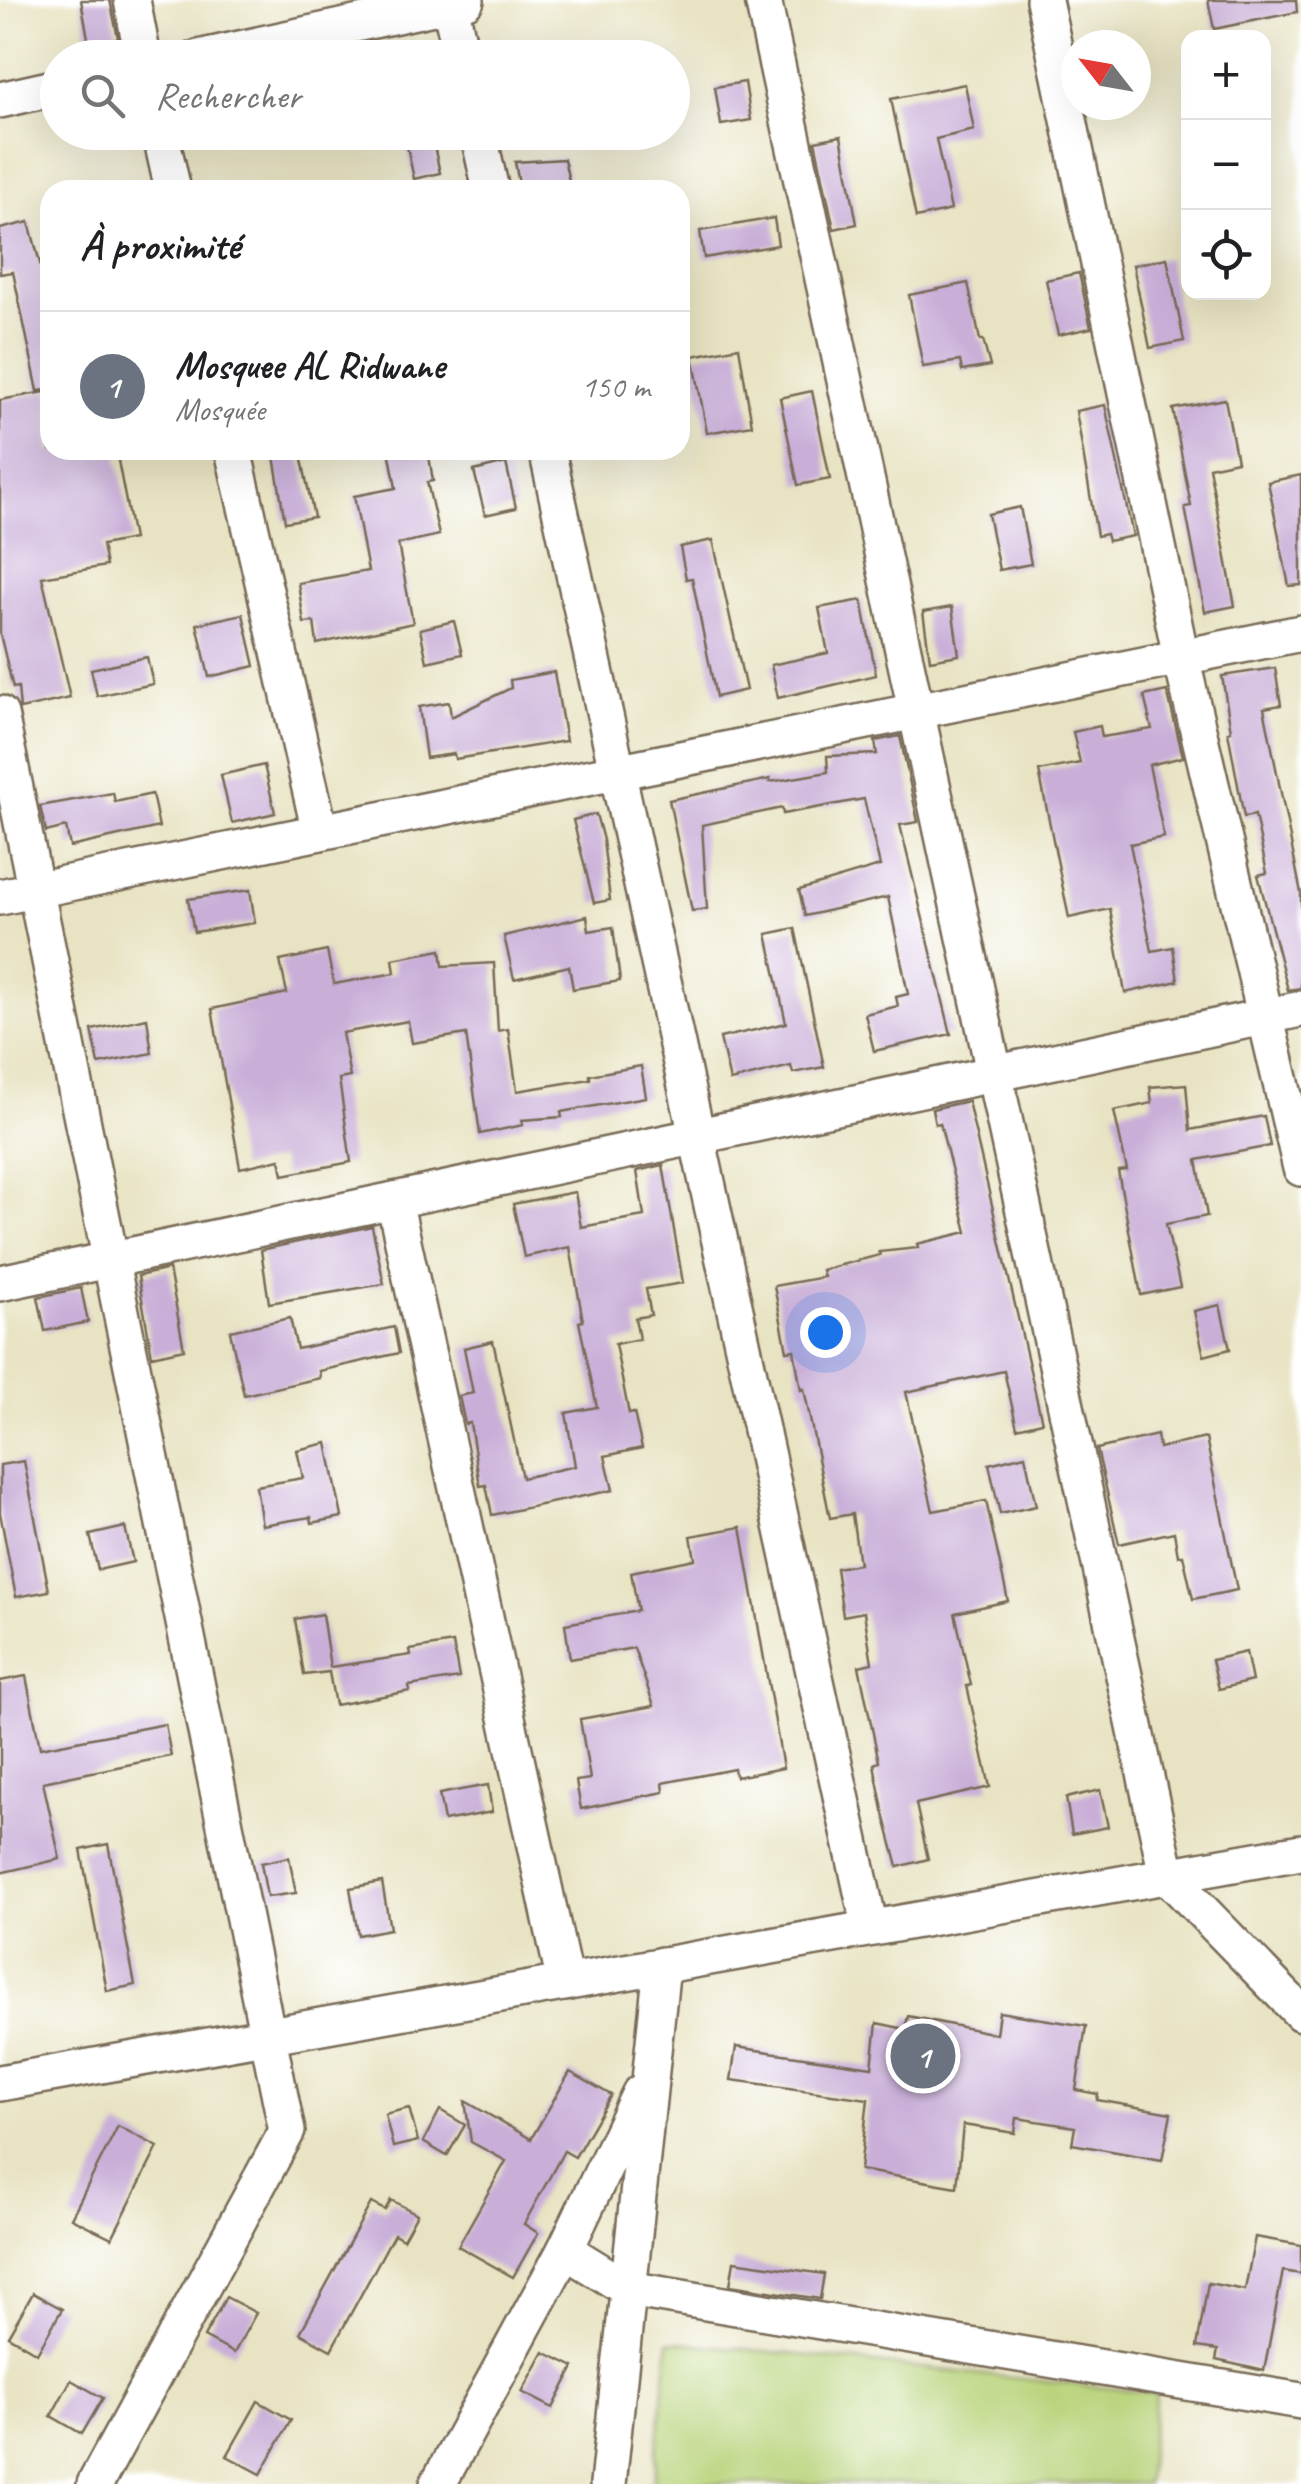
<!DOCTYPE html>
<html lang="fr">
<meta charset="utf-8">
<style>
body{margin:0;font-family:Caveat,sans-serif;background:#f2f2f2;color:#202124}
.controls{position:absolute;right:30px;top:30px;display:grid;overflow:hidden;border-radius:20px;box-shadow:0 10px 40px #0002}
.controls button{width:90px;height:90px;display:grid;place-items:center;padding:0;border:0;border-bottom:2px solid #e0e0e0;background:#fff;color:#202124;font:50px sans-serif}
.compass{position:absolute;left:1061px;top:30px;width:90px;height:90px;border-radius:50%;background:#fff;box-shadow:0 10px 40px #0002;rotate:301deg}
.you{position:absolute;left:825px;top:1332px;width:35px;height:35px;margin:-25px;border:8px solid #fff;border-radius:50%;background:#1a73e8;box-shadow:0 0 0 15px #1a73e833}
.badge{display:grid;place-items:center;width:65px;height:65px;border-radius:50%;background:#b5179e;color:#fff;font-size:32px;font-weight:700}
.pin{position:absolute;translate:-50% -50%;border:5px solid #fff;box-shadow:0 2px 10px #0006}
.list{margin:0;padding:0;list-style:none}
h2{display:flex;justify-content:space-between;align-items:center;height:130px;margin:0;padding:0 40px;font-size:42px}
h2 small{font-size:32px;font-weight:400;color:#757577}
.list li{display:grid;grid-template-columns:65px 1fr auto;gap:30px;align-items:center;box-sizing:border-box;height:150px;padding:0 40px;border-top:2px solid #e0e0e0}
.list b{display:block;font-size:38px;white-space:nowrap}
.list p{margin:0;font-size:32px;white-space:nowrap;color:#757577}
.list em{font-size:32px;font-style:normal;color:#757577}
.icon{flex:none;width:55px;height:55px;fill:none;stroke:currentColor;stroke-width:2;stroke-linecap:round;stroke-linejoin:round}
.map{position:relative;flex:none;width:1301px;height:2484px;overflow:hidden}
.search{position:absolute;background:#fff;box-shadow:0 10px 40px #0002;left:40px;top:40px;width:650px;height:110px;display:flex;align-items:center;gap:25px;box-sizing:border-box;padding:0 35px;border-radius:55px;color:#757577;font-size:38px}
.panel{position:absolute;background:#fff;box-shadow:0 10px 40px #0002;left:40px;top:180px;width:650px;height:280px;border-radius:30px}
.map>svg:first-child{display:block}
</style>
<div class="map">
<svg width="1301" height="2484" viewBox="0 0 1301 2484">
<rect width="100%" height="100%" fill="#fff"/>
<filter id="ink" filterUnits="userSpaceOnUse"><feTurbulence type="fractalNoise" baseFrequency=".01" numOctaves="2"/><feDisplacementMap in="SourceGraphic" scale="20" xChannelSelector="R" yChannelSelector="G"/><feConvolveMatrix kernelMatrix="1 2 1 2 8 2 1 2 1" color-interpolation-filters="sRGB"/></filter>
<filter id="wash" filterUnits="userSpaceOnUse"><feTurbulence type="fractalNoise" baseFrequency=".0048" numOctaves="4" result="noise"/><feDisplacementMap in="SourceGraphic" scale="40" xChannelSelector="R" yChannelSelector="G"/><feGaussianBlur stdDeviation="2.25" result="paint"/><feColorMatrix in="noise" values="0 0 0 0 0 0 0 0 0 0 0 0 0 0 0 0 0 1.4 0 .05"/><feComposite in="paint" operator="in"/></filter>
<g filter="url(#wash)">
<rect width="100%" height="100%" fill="#e8e3c2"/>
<polygon fill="#b8d379" stroke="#7a7e4c" stroke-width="2.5" points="669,2341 1156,2393 1146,2484 653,2484"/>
<g id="blocks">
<g fill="#c9afd8">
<polygon points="81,0 110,0 118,38 89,44"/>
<polygon points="1208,0 1296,0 1297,12 1214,29"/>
<polygon points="745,82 751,120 721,125 715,87"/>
<polygon points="965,84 974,130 936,139 951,210 916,218 891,99"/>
<polygon points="404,132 431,132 440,173 414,179"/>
<polygon points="841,136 857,224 834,229 815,141"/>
<polygon points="564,159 571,190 520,190 515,162"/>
<polygon points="774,218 778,245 704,258 700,231"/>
<polygon points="29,222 50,301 50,390 38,391 13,272 0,274 0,229"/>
<polygon points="1167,258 1184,341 1150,348 1133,265"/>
<polygon points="1079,273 1091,328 1058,335 1046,280"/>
<polygon points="968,283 980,340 983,340 990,366 962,371 960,361 923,367 909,295"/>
<polygon points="739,347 752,425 707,433 693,356"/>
<polygon points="50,391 50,450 116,450 133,539 102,545 106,566 42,577 70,698 20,709 18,687 13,688 0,634 0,400"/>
<polygon points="812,391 830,479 798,485 780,398"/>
<polygon points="1225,399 1237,461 1209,467 1235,606 1205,612 1185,507 1191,506 1173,409"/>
<polygon points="1105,405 1133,536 1108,541 1106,534 1097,536 1076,411"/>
<polygon points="273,450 300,450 314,517 285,522"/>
<polygon points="389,450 428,450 433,481 427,482 439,535 398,544 413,623 317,644 314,622 304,623 298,583 368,571 354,496 396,488"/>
<polygon points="506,463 516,508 485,515 474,471"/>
<polygon points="1301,475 1301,585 1289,586 1268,482"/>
<polygon points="1020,507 1031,564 999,570 988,514"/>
<polygon points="713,540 746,690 716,697 692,578 686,579 680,547"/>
<polygon points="862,600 876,675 778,698 771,665 828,653 819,608"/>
<polygon points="952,607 959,655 930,660 923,612"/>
<polygon points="243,614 255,666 209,677 197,624"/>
<polygon points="454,621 462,654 427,662 420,629"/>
<polygon points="147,657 153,684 97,696 91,669"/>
<polygon points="1275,668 1281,705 1264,708 1301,893 1301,988 1288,990 1258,875 1267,873 1255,815 1244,817 1228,732 1231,731 1222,676"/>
<polygon points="554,672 566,741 455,759 454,754 426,758 419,707 449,702 451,717 511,688 510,680"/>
<polygon points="1167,691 1183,757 1149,765 1164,837 1130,844 1152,951 1173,947 1178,981 1125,993 1110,909 1069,918 1039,771 1080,763 1073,732 1100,726 1102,737 1152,729 1144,696"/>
<polygon points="900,736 918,822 900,825 951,1034 874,1051 865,1014 898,1006 896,997 908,994 888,897 805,916 799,890 880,866 864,799 783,814 782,808 702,825 707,909 692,911 669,800 770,779 770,782 828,772 827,756 877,754 875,741"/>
<polygon points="264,765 275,813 232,823 221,775"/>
<polygon points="113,793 115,802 152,794 159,827 70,847 66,827 46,832 40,806"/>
<polygon points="596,814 603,840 610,900 594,903 573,820"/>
<polygon points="250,890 255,923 194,932 188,899"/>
<polygon points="587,916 589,931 613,927 620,981 573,989 569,966 514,979 504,936"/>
<polygon points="795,928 824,1067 793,1073 791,1066 730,1081 720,1038 786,1023 767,934"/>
<polygon points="441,950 443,966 494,963 498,1031 508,1029 517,1091 590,1079 590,1075 641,1066 646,1097 561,1112 562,1117 522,1120 523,1125 480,1134 466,1034 412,1043 408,1021 342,1033 350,1077 339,1079 351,1162 283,1175 280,1159 240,1168 212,1009 287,993 280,961 327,951 334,984 395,973 393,959"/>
<polygon points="147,1018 152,1053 99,1064 92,1030"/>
<polygon points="1186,1084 1190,1130 1264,1116 1270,1146 1197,1160 1207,1216 1166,1224 1180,1287 1141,1295 1118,1171 1127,1170 1114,1111 1152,1103 1150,1087"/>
<polygon points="968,1101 1042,1422 1017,1428 1004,1371 906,1392 933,1511 986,1501 1008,1601 955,1613 971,1685 967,1686 990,1787 916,1804 928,1859 898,1867 883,1810 874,1764 879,1762 859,1666 872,1663 864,1612 843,1616 836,1568 859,1564 852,1514 830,1518 804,1389 801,1390 794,1350 787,1351 774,1286 824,1277 822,1270 880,1255 879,1252 918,1248 917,1244 967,1232 940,1123 935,1124 932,1109"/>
<polygon points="663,1165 683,1283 646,1289 651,1315 635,1318 639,1339 615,1344 629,1414 634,1413 642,1448 605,1456 613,1490 492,1515 486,1485 480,1486 470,1423 465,1424 459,1396 473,1393 464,1348 493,1341 522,1478 575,1466 566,1413 597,1407 579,1322 583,1321 570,1247 524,1257 513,1204 575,1192 581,1227 644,1216 637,1171"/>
<polygon points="372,1226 384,1284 269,1303 261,1250"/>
<polygon points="169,1269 184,1349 152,1356 138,1276"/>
<polygon points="81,1288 88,1322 45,1331 38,1297"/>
<polygon points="1220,1305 1230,1349 1204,1356 1194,1311"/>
<polygon points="290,1318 297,1349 394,1327 399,1353 319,1371 320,1378 244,1395 230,1331"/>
<polygon points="1157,1435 1159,1448 1206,1438 1237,1590 1193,1599 1183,1555 1178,1556 1174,1532 1119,1544 1097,1449"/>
<polygon points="327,1443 342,1517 312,1523 311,1517 262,1525 256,1486 303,1478 297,1450"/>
<polygon points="1025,1455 1036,1506 1000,1514 989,1464"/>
<polygon points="24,1461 49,1591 16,1597 0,1513 0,1465"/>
<polygon points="125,1527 133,1562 98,1570 90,1535"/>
<polygon points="741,1527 783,1768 736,1777 734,1769 663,1783 664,1792 581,1809 576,1781 590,1779 580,1719 654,1706 634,1648 570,1659 565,1624 638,1611 631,1572 695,1559 691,1536"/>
<polygon points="322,1614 330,1667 411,1655 410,1650 453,1643 459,1678 409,1686 410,1691 335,1705 329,1672 304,1675 295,1619"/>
<polygon points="1246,1652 1252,1681 1219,1689 1212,1660"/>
<polygon points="26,1676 40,1748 165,1724 171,1756 43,1782 60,1859 0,1873 0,1681"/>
<polygon points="488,1785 492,1812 444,1821 439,1794"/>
<polygon points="1100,1790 1108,1827 1072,1834 1066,1798"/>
<polygon points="108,1844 135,1985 107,1991 81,1850"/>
<polygon points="289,1857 296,1893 267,1897 261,1863"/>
<polygon points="382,1882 390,1929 358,1935 350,1888"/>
<polygon points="999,2012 1086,2026 1076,2090 1098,2094 1097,2100 1171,2113 1162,2160 1072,2144 1075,2127 1017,2118 1015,2133 963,2125 957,2187 860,2170 868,2099 731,2080 736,2047 872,2067 877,2023 905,2029 908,2016 996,2034"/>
<polygon points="570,2072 611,2095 575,2157 564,2151 524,2224 538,2233 513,2277 458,2246 506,2161 471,2142 465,2101 531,2139"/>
<polygon points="409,2108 418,2141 393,2147 385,2114"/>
<polygon points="440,2110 465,2125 447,2156 423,2142"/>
<polygon points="118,2126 158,2147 112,2238 71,2218"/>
<polygon points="391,2200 417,2214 403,2239 394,2234 331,2350 300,2333 371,2203 385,2210"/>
<polygon points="1255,2237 1301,2245 1301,2274 1283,2271 1264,2371 1216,2360 1218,2350 1197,2347 1208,2283 1245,2290"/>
<polygon points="734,2261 824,2274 820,2299 730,2285"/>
<polygon points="33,2293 62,2309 37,2353 8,2336"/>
<polygon points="226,2297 256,2313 234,2353 204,2337"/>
<polygon points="544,2352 574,2367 553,2408 522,2392"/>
<polygon points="71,2380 103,2398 82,2434 51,2416"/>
<polygon points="258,2401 291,2420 261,2474 227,2456"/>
</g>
</g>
</g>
<g filter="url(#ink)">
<use href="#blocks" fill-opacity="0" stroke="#786b57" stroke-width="2.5"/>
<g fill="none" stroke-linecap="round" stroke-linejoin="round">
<defs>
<g id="minor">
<polyline points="132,0 143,58"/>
<polyline points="449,0 462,58"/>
<polyline points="763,0 1167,1875 1301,2013"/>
<polyline points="1044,0 1181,657 1301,1168"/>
<polyline points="198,58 466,0"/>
<polyline points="0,100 58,87"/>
<polyline points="160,132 173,190"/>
<polyline points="478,132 491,190"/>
<polyline points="233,450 320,832"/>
<polyline points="547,450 870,1928"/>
<polyline points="0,714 287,2131 95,2484"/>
<polyline points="0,897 1301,633"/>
<polyline points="394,1200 565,1983"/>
<polyline points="0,1283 1301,1009"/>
<polyline points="0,2083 1301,1852"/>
<polyline points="565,2250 628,2289 1301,2401"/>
<polyline points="438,2484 565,2250 640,2093"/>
<polyline points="608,2484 662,1965"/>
</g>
</defs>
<use href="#minor" stroke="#786b57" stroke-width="40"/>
<use href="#minor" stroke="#fff" stroke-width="35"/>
</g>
</g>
</svg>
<div class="controls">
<button>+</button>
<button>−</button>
<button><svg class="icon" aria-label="locate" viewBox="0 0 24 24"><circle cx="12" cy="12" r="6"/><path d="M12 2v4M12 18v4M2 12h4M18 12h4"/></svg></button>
</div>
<svg class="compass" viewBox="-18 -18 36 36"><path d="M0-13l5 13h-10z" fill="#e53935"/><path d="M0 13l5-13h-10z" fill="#757577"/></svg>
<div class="you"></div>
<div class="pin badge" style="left:923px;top:2056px;background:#6b7280">1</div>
<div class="search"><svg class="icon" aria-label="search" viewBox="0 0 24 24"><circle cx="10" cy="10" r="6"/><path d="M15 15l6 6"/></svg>Rechercher</div>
<section class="panel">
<h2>À proximité<small></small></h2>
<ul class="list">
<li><span class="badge" style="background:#6b7280">1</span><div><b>Mosquee AL Ridwane</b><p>Mosquée</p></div><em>150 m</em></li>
</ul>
</section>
</div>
